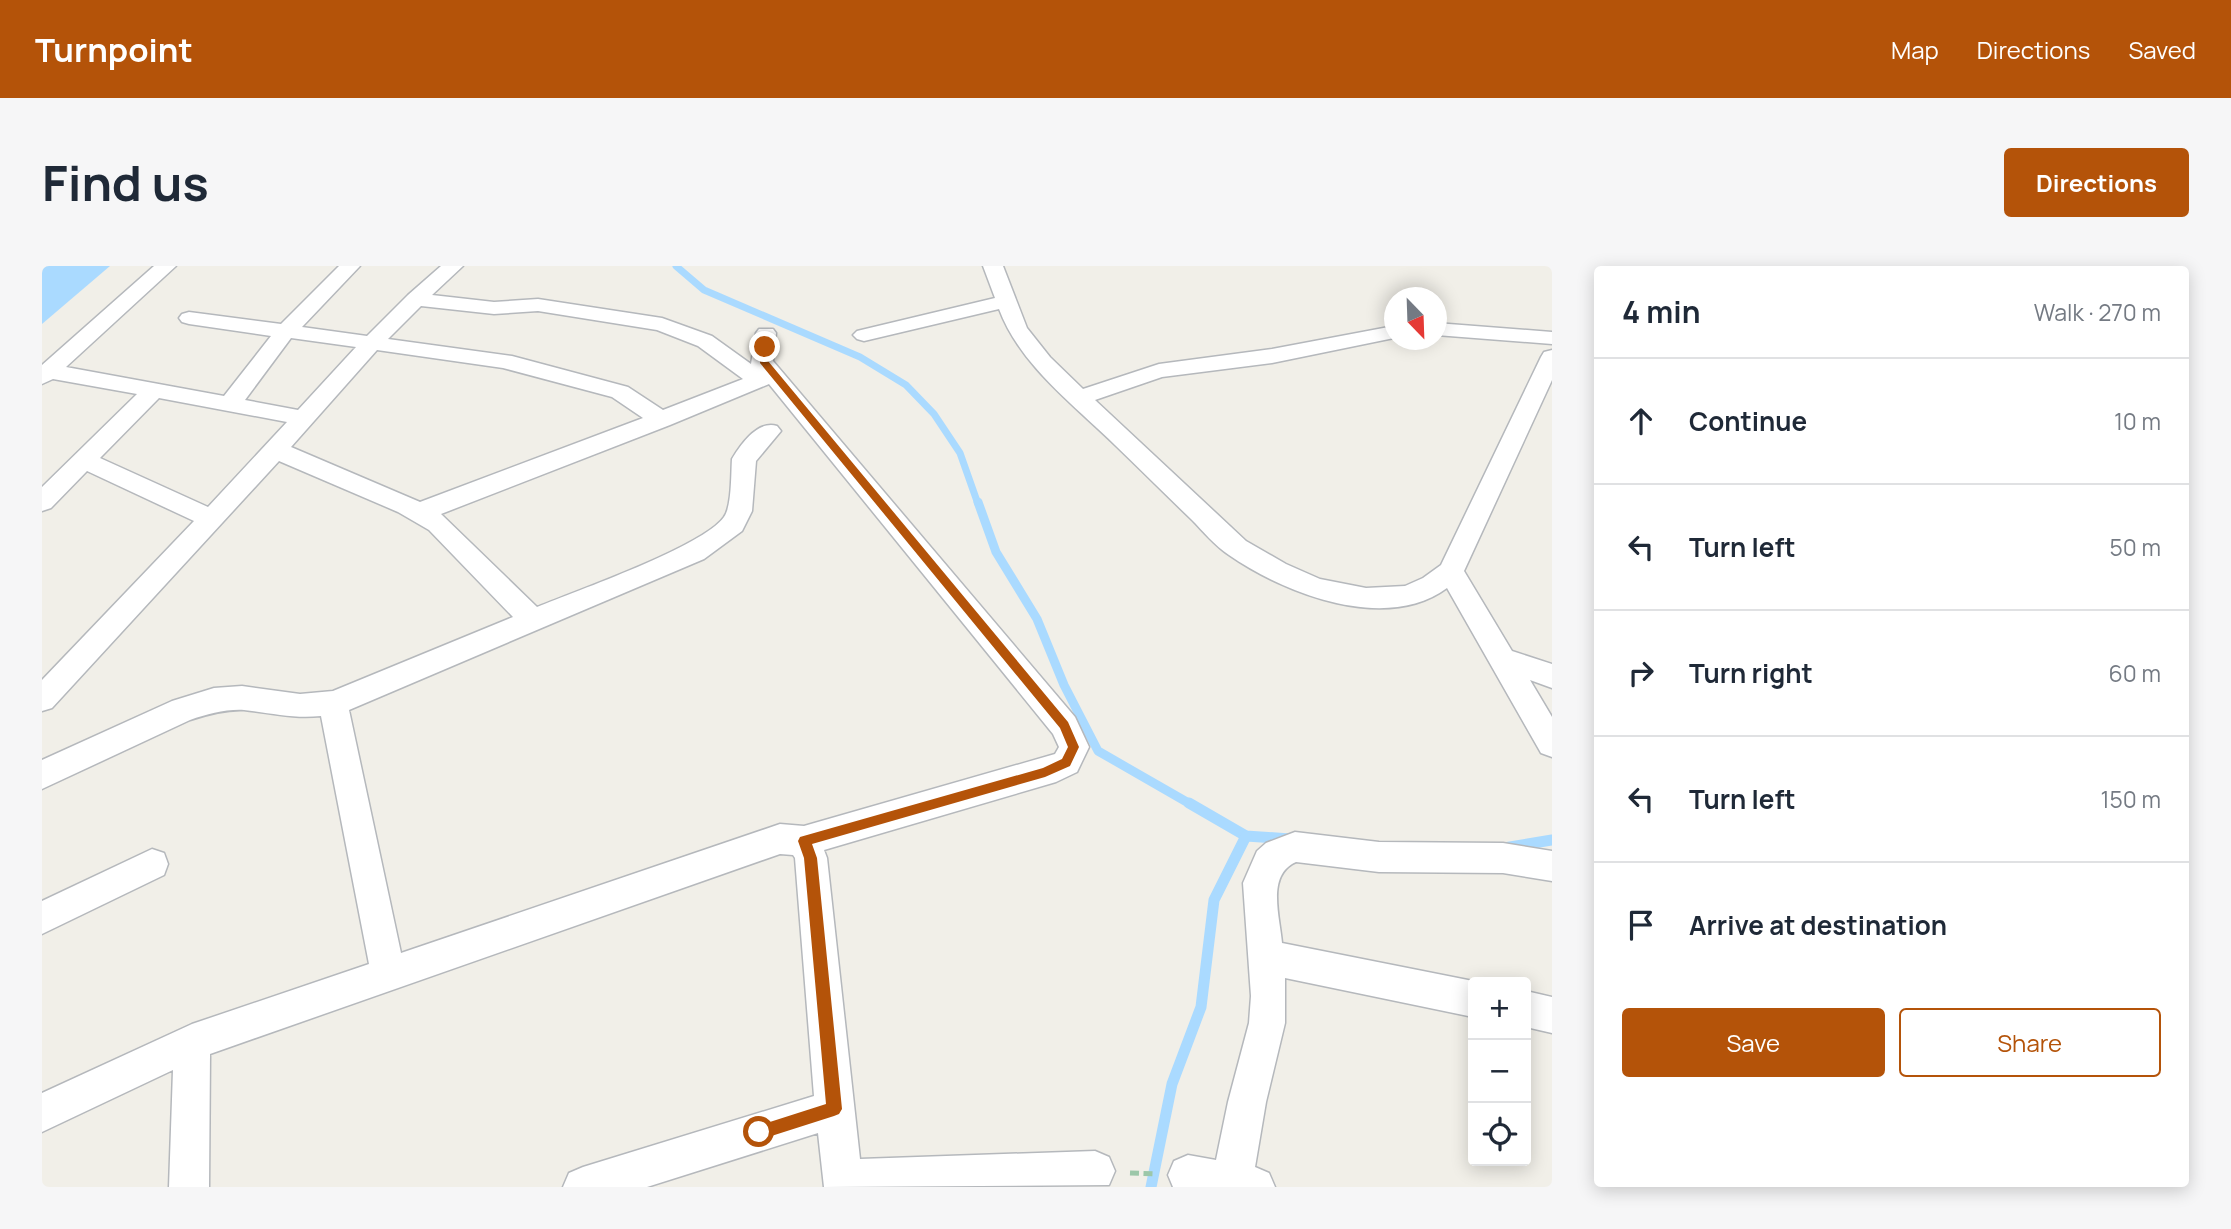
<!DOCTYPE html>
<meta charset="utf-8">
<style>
body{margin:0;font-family:Manrope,sans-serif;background:#f6f6f7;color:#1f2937}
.controls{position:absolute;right:21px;bottom:21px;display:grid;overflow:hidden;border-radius:7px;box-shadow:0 4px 18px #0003}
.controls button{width:63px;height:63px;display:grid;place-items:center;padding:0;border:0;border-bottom:2px solid #e0e1e3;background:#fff;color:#1f2937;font:35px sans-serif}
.compass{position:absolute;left:1342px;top:21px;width:63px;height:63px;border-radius:50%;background:#fff;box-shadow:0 4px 18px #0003;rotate:157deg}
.stop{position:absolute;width:21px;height:21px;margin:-16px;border:5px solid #b45309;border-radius:50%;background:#fff}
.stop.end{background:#b45309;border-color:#fff;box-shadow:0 2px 7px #0008}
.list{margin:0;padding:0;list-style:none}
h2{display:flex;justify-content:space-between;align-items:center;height:91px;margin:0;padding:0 28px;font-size:30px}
h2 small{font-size:23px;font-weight:400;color:#747a83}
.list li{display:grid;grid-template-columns:46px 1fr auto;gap:21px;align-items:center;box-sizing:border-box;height:126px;padding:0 28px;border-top:2px solid #e0e1e3}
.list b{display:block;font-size:26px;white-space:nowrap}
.list em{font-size:23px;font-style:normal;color:#747a83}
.actions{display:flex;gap:14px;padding:21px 28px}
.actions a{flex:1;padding:16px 0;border:2px solid #b45309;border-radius:7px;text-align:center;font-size:24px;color:#b45309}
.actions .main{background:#b45309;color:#fff}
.icon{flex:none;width:38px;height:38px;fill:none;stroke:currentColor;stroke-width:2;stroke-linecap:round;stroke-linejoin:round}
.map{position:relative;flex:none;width:1510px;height:921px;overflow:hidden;border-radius:7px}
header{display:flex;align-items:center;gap:42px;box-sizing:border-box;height:98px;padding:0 35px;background:#b45309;color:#fff}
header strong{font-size:33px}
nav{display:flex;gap:38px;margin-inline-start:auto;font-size:24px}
.intro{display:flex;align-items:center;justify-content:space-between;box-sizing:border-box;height:168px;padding:0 42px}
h1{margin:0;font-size:49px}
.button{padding:18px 32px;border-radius:7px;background:#b45309;color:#fff;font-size:24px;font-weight:700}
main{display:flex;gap:42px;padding:0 42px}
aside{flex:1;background:#fff;border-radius:7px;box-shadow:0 4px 18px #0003}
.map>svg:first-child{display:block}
</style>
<header>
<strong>Turnpoint</strong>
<nav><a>Map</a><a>Directions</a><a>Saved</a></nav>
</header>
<div class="intro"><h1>Find us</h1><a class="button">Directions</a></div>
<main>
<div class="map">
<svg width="1510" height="921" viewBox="0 0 1510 921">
<rect width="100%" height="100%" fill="#f1efe8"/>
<polygon fill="#aadaff" points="0,0 68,0 0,58"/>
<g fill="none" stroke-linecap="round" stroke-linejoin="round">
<polyline stroke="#aadaff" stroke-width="7" points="634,0 662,24 818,91 864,119 892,148 918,187 936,238"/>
<polyline stroke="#aadaff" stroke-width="9" points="936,236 954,286 995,353 1022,419 1056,485 1150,539"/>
<g stroke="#aadaff" stroke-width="11">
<polyline points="1147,537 1204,570 1248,573"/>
<polyline points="1462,582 1510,574"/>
<polyline points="1109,921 1130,818 1159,741 1172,634 1204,570"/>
</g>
<defs>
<g id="minor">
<path d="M112,0h22l-110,101 158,29 47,-60 -82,-12 -7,-2 -3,-4 3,-4 7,-2 92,12 58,-58h21l-58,61 65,9 41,-41 33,-29h22l-31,29 62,7 44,-3 124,19 50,18 39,28 5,-31 3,-4h14l3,4 -3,28 302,356 14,30 -12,25 -21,10 -232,68 3,8 33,301 235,-8 14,6 6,14 -6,14 -285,2 -6,-54 -171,54h-84l6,-14 14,-6 231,-71 -19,-238 -2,-3 -13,-1 -570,200 -1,133h-40l4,-117 -131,62v-39l150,-69 177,-60 -48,-248c-27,3 -50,-3 -77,-6 -18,-1 -36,4 -54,10l-148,69v-29l130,-59 42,-13 28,-2 58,8 33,-3 180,-74 -84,-87 -31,-18 -119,-51 -227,247 -10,3v-31l152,-159 -107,-50 -36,37 -9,3v-24l95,-93 -84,-15 -11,5v-19zM379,40l73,8 44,-3 119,19 41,16 45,33 -80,31 -35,-23 -116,-31 -124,-17zM249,72l65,9 -58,63 -53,-10zM335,84l126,18 109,29 31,21 -223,84 -129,-55zM727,118l284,350 6,13 -4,7 -251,72 -24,-2 -379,129 -52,-243 355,-151 38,-28 10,-20 4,-50 25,-30 -4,-5c-19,-6 -36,18 -45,33 -1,14 0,47 -8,58 -20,29 -148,74 -187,90l-96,-93 229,-89zM117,132l128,24 -79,85 -108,-49z"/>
<path d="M941,0h20l24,62 23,29 33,32 76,-25 113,-15 122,-23v12l-122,25 -110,14 -67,23 151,141 40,23 34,15 46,9 39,-2 18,-8 18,-13 100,-208 3,-5 8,-2v30l-88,191 48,80 40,13v24l-22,-8 22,37v40l-11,-4 -94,-165c-61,45 -162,6 -218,-33 -14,-9 -26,-24 -38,-36 -26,-25 -51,-50 -76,-74 -42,-41 -95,-80 -116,-136l-135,32 -7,-2 -4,-4 4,-4 138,-33z"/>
<polygon points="1394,57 1510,66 1510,78 1394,69"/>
<path d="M1253,566l84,10 124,1 49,8v30l-49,-8 -124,-1 -83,-10c-30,13 -16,55 -14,81l191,38 3,1h-3v35l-188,-39v45l-19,79 -11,65 14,6 6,14h-102l-5,-12 6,-14 14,-6 28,5 12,-58 21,-79 2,-27 -8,-113 14,-32 9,-8z"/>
<polygon points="110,583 122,587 126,598 122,609 0,668 0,635"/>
<polygon points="1484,725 1510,731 1510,767 1484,761"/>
</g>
</defs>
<use href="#minor" stroke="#b5b8bc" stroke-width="3"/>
<polyline stroke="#9cc7a9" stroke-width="5" stroke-dasharray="9 4.5" stroke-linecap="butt" points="1088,907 1114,908"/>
<use href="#minor" fill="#fff" fill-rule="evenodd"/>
</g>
<polygon fill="#b45309" points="723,79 727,81 726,95 1026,456 1037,481 1028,500 1003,511 770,578 775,592 800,843 797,848 792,850 717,874 712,871 709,866 712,861 784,838 762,592 756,575 758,571 1001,502 1020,493 1026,481 1018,462 718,97 719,81"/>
</svg>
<div class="controls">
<button>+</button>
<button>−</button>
<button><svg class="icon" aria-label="locate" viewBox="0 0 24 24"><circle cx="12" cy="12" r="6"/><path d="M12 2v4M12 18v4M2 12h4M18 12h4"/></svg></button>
</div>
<svg class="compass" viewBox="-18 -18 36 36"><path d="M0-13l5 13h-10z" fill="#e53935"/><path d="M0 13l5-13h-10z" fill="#747a83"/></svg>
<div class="stop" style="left:717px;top:866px"></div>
<div class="stop end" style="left:723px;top:81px"></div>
</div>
<aside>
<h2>4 min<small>Walk · 270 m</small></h2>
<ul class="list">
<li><svg class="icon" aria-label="ahead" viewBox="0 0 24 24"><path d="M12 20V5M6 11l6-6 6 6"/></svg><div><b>Continue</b></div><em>10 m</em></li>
<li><svg class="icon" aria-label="left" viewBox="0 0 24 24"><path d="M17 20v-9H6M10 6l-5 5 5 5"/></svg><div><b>Turn left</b></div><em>50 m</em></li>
<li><svg class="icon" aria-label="right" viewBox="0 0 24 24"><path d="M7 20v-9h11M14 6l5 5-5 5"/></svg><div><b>Turn right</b></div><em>60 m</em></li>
<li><svg class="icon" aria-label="left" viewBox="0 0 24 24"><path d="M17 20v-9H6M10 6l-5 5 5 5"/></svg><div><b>Turn left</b></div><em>150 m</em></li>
<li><svg class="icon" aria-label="arrive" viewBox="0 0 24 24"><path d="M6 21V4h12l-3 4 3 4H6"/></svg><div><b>Arrive at destination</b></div></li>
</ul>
<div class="actions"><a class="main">Save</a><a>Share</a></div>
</aside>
</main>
